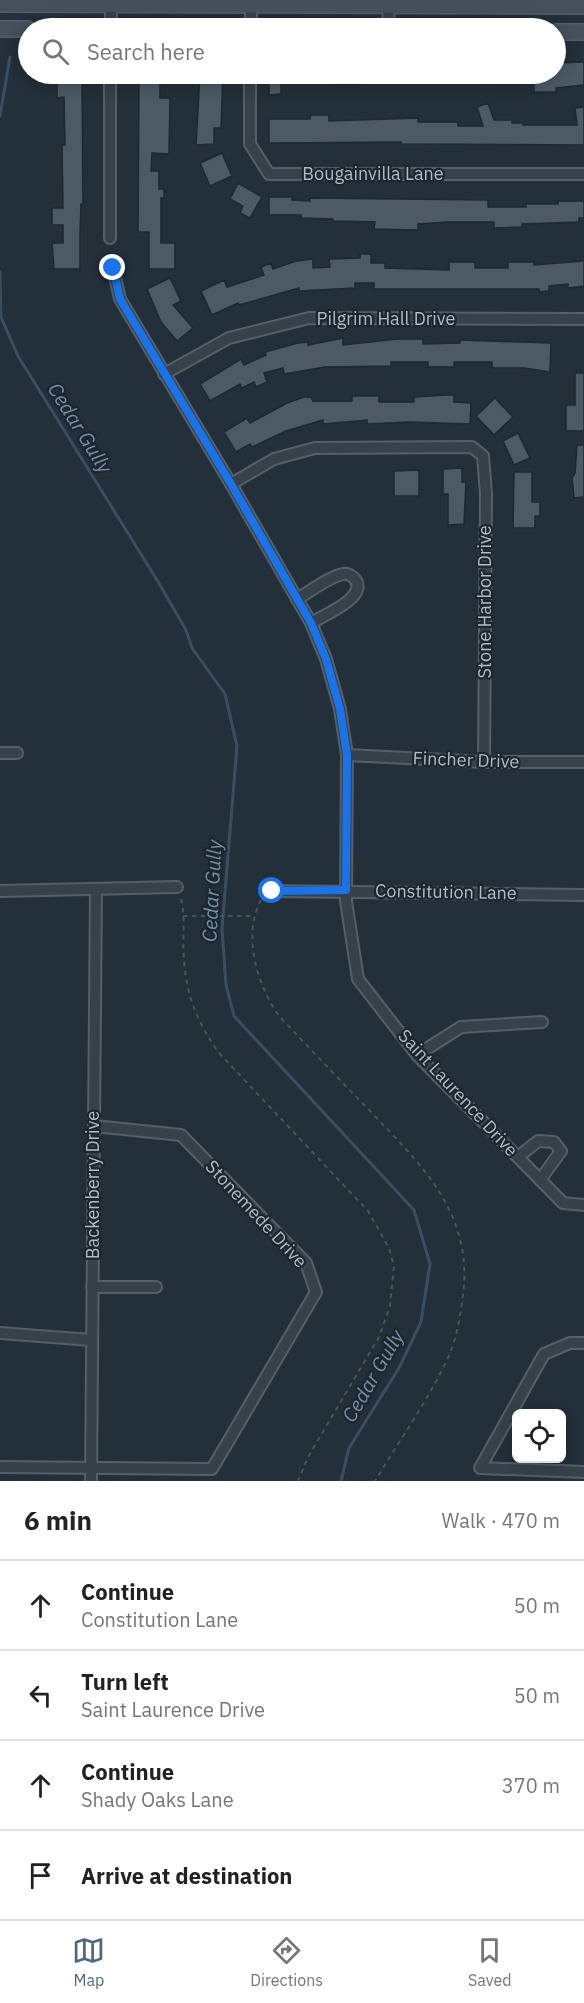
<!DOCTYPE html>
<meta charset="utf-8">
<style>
body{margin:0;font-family:"IBM Plex Sans",sans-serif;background:#f2f2f2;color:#222}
.controls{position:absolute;right:18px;bottom:18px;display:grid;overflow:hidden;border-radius:9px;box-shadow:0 3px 15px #0003}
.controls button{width:54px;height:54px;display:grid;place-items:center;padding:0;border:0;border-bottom:2px solid #e0e0e0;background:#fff;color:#222;font:30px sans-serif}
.stop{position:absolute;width:18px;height:18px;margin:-14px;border:4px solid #1a73e8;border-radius:50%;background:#fff}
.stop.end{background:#1a73e8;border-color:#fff;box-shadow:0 2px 6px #0008}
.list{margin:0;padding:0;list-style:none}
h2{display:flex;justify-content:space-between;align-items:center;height:78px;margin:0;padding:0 24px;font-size:26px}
h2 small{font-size:20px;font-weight:400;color:#767676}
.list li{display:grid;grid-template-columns:39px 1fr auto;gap:18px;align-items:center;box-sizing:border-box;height:90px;padding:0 24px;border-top:2px solid #e0e0e0}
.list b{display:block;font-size:22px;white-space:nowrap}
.list p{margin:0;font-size:20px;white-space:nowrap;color:#767676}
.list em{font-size:20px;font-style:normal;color:#767676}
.icon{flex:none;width:33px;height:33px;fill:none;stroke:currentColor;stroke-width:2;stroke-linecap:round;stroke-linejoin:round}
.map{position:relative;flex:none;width:584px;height:1481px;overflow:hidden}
.search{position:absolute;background:#fff;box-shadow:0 3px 15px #0003;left:18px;right:18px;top:18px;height:66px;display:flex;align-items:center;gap:15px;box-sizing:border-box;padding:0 21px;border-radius:33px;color:#767676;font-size:22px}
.sheet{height:438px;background:#fff}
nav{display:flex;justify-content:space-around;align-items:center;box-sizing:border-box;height:84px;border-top:2px solid #e0e0e0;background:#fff;font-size:16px;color:#767676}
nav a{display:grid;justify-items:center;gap:3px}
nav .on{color:#516980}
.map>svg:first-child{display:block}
</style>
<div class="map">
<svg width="584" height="1481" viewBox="0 0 584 1481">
<rect width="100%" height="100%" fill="#232f39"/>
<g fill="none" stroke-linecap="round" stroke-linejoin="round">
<g stroke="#394f61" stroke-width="3">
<polyline points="0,116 10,57"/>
<polyline points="0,272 1,317 18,356 157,580 186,630 192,648 225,694 237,746 222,929 226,985 234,1016 414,1210 430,1264 421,1322 399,1368 349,1448 341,1481"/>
</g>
</g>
<g fill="#4b5a64" stroke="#1e2830" stroke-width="1.5">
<polygon points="584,62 584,85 556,88 556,92 534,92 534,84 398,82 399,74 555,74 555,63"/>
<polygon points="67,74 82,74 83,204 81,204 80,233 80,269 54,269 52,243 63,243 63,225 52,225 52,208 63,208 62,145 65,145 64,97 57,98 57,82 67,82"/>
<polygon points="200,74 223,74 221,128 214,128 214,144 196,145"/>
<polygon points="269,74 298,74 298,82 281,82 281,94 269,95"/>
<polygon points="334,74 362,74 362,84 333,84"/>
<polygon points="139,80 160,80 160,98 170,98 169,154 152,153 151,171 159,171 159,189 164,189 164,198 161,198 161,243 175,243 175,269 149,269 149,232 138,232"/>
<polygon points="488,103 494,120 512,120 512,123 523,123 523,125 577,125 575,108 584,107 584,145 401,144 401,142 269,143 269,119 310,119 311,115 329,115 329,121 418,118 418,122 458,122 458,126 483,126 477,107"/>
<polygon points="222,153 232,176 210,186 200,163"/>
<polygon points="238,183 262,197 250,218 240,213 243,206 230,199"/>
<polygon points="269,197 292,197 292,200 310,201 310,198 488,200 488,207 526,207 526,204 558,204 558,201 584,201 584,218 579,218 579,222 522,224 522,227 494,228 494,222 448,222 418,224 418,230 374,229 375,222 333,221 333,219 301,218 301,215 269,215"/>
<polygon points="360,254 371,254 371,263 385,263 385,268 449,270 449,262 475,262 475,268 508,268 508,262 534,262 534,265 584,261 584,286 568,288 568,284 549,286 549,291 539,292 539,289 374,289 374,283 355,283 355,288 299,291 299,288 239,305 238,303 212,315 201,291 224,280 227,287 264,275 261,267 271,263 273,269 296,261 313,259 313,268 330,267 329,259 360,258"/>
<polygon points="170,278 181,301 173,305 193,328 177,341 161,322 147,289"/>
<polygon points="343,338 343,345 397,339 423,339 423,344 460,343 460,340 551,343 550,372 524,368 492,368 492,362 454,362 454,367 428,367 428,362 391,362 391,366 325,367 284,374 283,368 264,373 267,382 256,387 254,382 242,388 240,384 210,401 200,384 241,359 244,365 266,355 265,352 298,343 308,342 308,345"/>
<polygon points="575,373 584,373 584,431 566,431 566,405 575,405"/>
<polygon points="445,395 454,395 454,402 471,403 470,424 409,422 367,424 367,420 323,424 323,420 286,431 252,447 250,444 236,452 224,432 247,418 250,423 287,403 304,397 311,397 313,401 352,401 352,396 379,396 379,402 414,402 414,397"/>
<polygon points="495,398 513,417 494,435 476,416"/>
<polygon points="518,433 530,458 514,465 503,441"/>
<polygon points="577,445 584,445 584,497 574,498 572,478 575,473"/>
<polygon points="462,468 462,482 466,482 464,524 448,525 448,494 443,494 443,469"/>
<polygon points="419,470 419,496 394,496 394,471"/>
<polygon points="514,472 532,472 532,502 540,502 540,516 535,516 535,528 513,528"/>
</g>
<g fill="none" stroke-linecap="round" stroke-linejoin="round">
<defs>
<g id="street">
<polyline points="110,28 112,0"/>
<polyline points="251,28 251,0"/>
<polyline points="388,28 389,0"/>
<polyline points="250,74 250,144 269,174 584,174"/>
<polyline points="110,238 110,74"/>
<polyline points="113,268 120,299 231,484 311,623 326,659 340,709 347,755 346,901 358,979 417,1055 563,1203 584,1205"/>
<polyline points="164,374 229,338 309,318 584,319"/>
<polyline points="231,484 274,459 315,448 472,447 483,456 486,494 484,762"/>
<path d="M297,599c13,-7 31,-22 46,-25 4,-1 9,2 12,5 14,18 -31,36 -44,44"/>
<polyline points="0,753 17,753"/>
<polyline points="347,755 484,762 584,762"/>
<polyline points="0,891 177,887"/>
<polyline points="272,891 584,895"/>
<polyline points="417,1055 461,1027 542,1022"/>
<polyline points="518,1157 538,1141 554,1142 561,1151 540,1180"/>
<polyline points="92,1287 156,1287"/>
<polyline points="0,1333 91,1340"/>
<polyline points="584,1343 570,1343 544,1354 480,1468 584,1472"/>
<polyline points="0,1467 212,1469 316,1292 306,1263 181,1135 94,1126"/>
<polyline points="91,1481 96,889"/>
</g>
<g id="secondary">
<polyline points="0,4 584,6"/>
<polyline points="0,29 28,29"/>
<polyline points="556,32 584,32"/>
</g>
</defs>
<use href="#street" stroke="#545f67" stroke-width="14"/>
<use href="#secondary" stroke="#545f67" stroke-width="18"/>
<g stroke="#445858" stroke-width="2" stroke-dasharray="4.5 4.5" stroke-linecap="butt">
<path d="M181,899c5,19 1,41 3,60 2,36 14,65 35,94l149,158 21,37 5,18 -4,40 -11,31 -71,120 -10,24"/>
<path d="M261,900c-19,35 -4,85 18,116 30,32 61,64 91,95 55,58 106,105 92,192 -3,19 -6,38 -15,57 -20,42 -48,81 -72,121"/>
<polyline points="183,916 254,916"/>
</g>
<use href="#street" stroke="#364149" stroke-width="10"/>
<use href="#secondary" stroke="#45505c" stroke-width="15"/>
</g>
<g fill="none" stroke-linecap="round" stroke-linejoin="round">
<polyline stroke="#1a73e8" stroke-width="8" points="113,268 120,299 231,484 311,623 326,659 340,709 347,755 346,890 272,891"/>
</g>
<g text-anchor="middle" stroke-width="4.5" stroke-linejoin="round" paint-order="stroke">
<g font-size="18" fill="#b1bcc5" stroke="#1c262e">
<text x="373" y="180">Bougainvilla Lane</text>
<text x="386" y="325">Pilgrim Hall Drive</text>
<text transform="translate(485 602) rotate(-90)" y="6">Stone Harbor Drive</text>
<text transform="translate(466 760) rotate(2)" y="6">Fincher Drive</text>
<text transform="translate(446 892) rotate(1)" y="6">Constitution Lane</text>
<text transform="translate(458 1093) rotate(47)" y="6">Saint Laurence Drive</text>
<text transform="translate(93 1185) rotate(-90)" y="6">Backenberry Drive</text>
<text transform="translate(256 1214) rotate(47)" y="6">Stonemede Drive</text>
</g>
<g font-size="20" font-style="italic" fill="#7390a7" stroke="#1c262e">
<text transform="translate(80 428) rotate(58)" y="7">Cedar Gully</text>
<text transform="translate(212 891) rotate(-87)" y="7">Cedar Gully</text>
<text transform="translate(373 1376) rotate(-60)" y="7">Cedar Gully</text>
</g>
</g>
</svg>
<div class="controls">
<button><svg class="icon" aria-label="locate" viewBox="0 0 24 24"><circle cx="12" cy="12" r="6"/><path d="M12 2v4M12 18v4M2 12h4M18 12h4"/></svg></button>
</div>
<div class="stop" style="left:272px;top:891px"></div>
<div class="stop end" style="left:113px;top:268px"></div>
<div class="search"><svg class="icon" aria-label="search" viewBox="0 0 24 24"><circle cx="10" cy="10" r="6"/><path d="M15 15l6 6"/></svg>Search here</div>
</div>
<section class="sheet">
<h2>6 min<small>Walk · 470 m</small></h2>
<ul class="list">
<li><svg class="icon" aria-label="ahead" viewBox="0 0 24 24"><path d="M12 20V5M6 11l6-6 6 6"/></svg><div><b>Continue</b><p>Constitution Lane</p></div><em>50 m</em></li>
<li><svg class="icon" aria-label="left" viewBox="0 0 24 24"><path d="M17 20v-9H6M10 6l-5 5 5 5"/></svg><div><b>Turn left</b><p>Saint Laurence Drive</p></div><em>50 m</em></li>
<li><svg class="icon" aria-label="ahead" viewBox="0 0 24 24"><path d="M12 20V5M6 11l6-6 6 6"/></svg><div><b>Continue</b><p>Shady Oaks Lane</p></div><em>370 m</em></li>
<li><svg class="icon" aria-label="arrive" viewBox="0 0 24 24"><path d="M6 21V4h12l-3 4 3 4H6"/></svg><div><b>Arrive at destination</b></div></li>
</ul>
</section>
<nav>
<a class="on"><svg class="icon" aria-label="map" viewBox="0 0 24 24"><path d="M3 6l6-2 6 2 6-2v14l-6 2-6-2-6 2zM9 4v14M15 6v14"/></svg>Map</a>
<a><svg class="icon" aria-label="directions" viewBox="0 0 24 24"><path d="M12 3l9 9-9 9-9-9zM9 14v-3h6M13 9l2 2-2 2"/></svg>Directions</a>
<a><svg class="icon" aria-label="saved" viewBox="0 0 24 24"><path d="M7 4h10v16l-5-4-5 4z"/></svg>Saved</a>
</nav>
